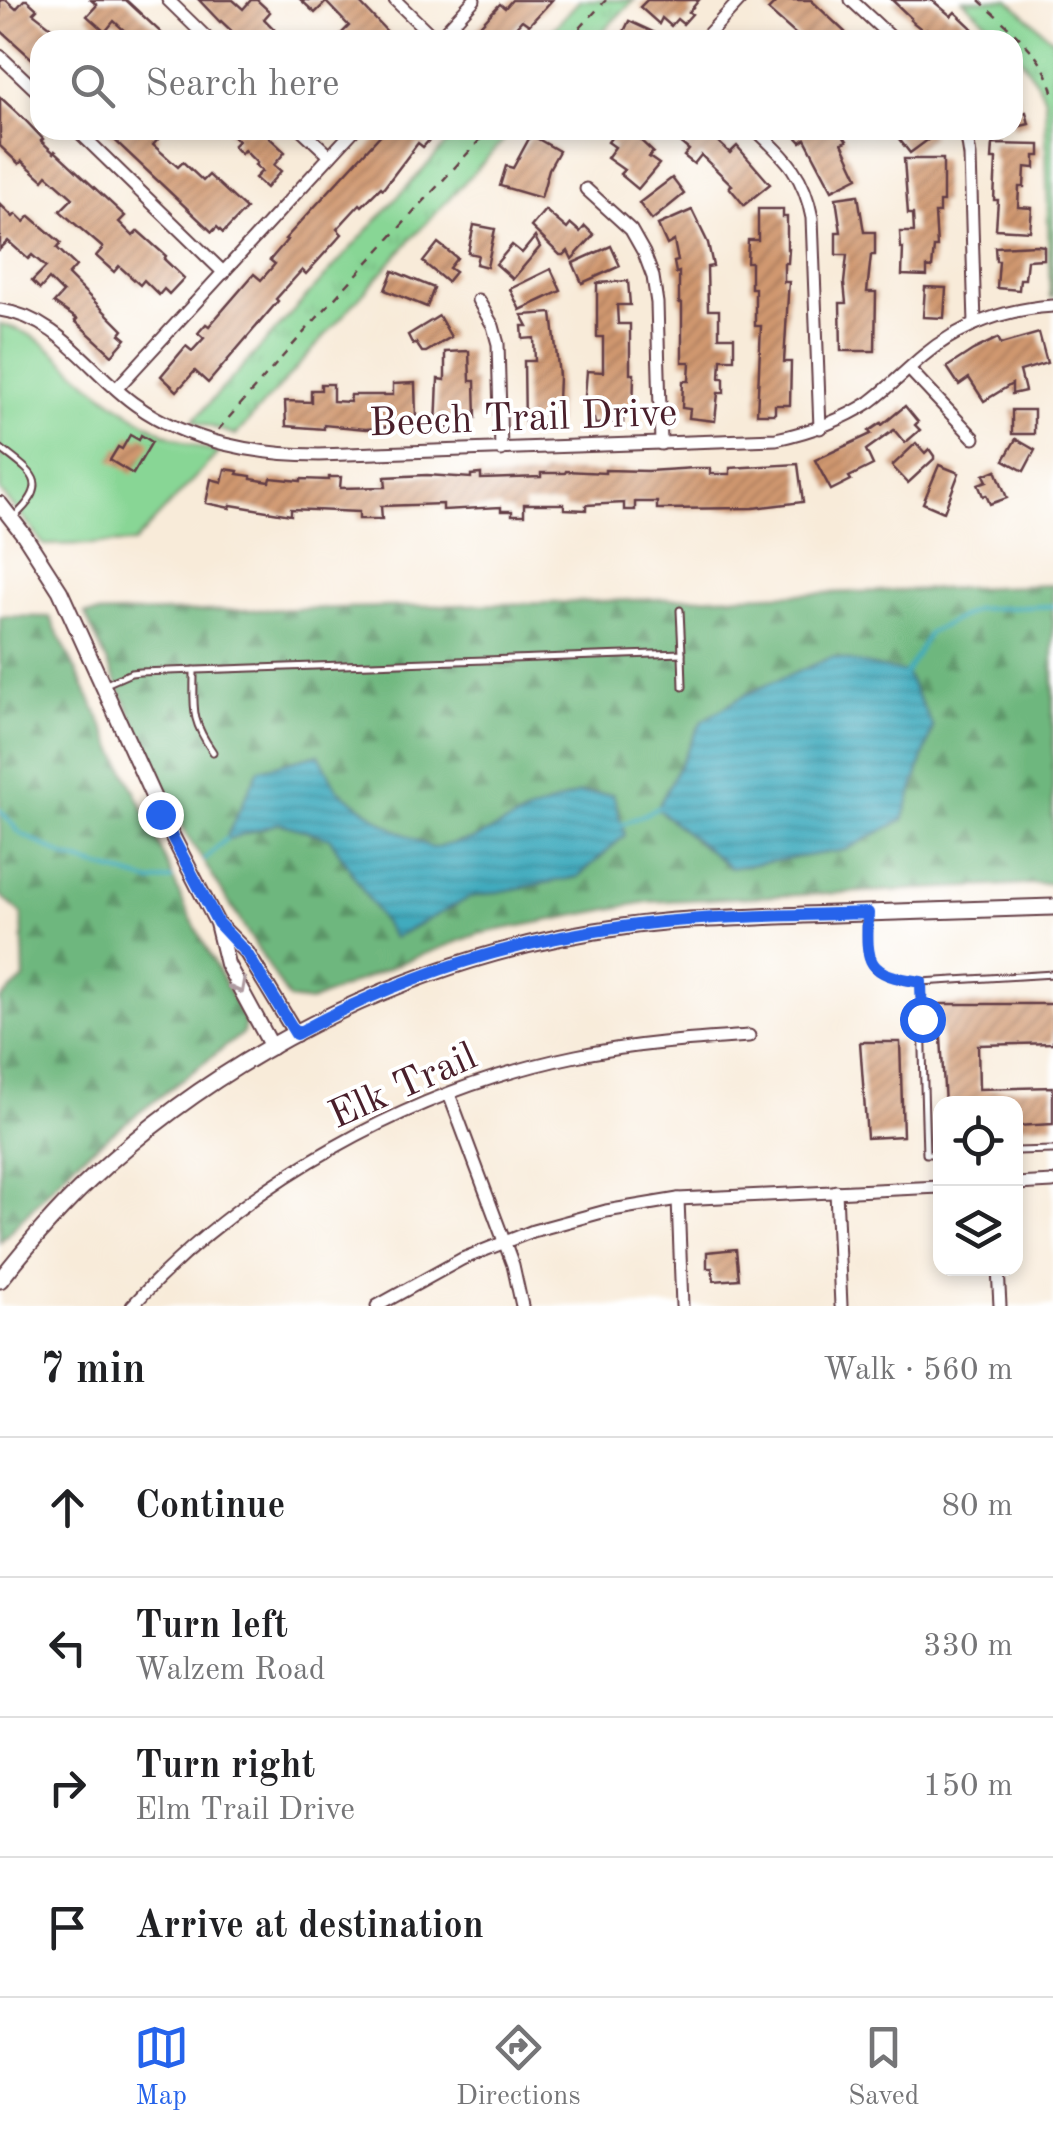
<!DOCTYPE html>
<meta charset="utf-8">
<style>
body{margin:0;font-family:"Old Standard TT",serif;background:#f2f2f2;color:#202124}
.controls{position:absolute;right:30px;bottom:30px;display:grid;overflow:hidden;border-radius:20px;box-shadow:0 5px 15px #0003}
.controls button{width:90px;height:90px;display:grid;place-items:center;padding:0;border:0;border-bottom:2px solid #e0e0e0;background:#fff;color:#202124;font:50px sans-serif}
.stop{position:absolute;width:30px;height:30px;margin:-22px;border:8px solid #2563eb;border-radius:50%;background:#fff}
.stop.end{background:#2563eb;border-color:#fff;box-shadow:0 2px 10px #0008}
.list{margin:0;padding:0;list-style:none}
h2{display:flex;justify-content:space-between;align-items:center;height:130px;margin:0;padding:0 40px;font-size:42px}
h2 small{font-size:32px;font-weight:400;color:#757577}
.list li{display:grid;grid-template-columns:65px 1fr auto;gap:30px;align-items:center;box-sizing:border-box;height:140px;padding:0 40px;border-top:2px solid #e0e0e0}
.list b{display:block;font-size:38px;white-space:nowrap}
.list p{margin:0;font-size:32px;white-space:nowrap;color:#757577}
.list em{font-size:32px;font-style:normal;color:#757577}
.icon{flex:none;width:55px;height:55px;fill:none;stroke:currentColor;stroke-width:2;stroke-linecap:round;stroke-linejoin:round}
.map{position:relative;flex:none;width:1053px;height:1306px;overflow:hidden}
.search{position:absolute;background:#fff;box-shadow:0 5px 15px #0003;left:30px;right:30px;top:30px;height:110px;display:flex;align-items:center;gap:25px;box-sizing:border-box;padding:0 35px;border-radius:30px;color:#757577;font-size:38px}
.sheet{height:690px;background:#fff}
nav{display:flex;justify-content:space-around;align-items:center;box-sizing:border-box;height:140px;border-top:2px solid #e0e0e0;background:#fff;font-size:28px;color:#757577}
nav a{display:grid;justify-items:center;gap:5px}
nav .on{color:#2563eb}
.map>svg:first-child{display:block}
</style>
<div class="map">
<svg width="1053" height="1306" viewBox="0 0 1053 1306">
<defs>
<pattern id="grass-tufts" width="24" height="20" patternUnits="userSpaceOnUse" patternTransform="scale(2.5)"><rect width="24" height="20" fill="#88d695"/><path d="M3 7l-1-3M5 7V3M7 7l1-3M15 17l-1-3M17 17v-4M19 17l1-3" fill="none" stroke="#77b781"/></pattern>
<pattern id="forest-firs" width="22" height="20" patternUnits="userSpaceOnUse" patternTransform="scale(2.5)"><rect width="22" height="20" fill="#6eb77e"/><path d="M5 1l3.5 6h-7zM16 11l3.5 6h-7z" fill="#5c9467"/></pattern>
<pattern id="water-rules" width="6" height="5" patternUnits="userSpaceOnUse" patternTransform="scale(2.5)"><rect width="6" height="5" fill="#3fabbe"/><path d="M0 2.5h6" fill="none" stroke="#378b9b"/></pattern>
<pattern id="building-hatch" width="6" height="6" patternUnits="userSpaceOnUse" patternTransform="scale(2.5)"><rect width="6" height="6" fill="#d09870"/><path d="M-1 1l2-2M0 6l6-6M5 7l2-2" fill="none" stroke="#ab7b5c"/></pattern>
</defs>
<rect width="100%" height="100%" fill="#fff"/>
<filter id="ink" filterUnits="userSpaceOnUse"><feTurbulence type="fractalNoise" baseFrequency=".01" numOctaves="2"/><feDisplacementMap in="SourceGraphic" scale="20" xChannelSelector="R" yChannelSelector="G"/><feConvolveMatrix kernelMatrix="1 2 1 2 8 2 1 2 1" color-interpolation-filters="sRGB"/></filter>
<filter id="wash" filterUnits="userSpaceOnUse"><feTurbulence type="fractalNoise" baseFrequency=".0048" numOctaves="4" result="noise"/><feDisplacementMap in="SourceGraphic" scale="40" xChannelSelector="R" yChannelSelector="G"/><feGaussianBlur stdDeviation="2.25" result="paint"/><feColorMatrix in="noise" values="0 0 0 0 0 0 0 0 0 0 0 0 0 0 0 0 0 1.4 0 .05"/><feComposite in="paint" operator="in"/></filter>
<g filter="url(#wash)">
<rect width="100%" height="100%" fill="#f8ebd9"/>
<g fill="url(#grass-tufts)" stroke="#697a60" stroke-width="2.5">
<polygon points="580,0 634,0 594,40 543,40"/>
<polygon points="963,0 1009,0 1053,40 1053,297 1050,297 1045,99 1038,84 1013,47 1013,40 1005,40"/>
<polygon points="459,130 513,130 416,234 236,435 193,421"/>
</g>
<g fill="url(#forest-firs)" stroke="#5c6b54" stroke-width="2.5">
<polygon points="1053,585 1053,883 647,902 478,934 400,963 310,1002 289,999 186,834 85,614 548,603"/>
<polygon points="0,616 50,617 148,818 185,907 245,1022 243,1033 76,1161 0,1242 0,1000 24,979 22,914 0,895"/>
</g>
<path fill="#88d695" stroke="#697a60" stroke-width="2.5" d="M0,324c45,11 55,32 89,59 39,31 80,58 129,70l-84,90 -90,2 -18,-24 -26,-30z"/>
<g fill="url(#water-rules)" stroke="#446574" stroke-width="2.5">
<polygon points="832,657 906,673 933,727 903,820 845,850 730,868 657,809 702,721 748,693"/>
<polygon points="319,754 337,789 385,824 432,848 474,839 530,812 579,793 613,794 625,835 578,877 471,897 393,938 330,838 279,823 225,840 259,769"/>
</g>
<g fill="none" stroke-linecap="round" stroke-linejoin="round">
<g stroke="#3fabbe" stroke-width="4">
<polyline points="901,676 906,673 929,633 976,609 1053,606"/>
<polyline points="0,810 20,833 68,858 152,882 172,879"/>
<polyline points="619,826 660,807"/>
<polyline points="204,860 226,839"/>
</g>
</g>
<g id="blocks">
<g fill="url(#building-hatch)">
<polygon points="0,0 6,0 16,9 24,0 27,0 37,9 33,13 68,40 40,40 40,66 0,30"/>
<polygon points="91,0 126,0 169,40 124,40 129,35 114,21 105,32 87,16 97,5"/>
<polygon points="199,0 233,0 243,9 251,0 257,0 270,12 264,19 274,29 270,33 277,40 241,40 221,21 220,22"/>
<polygon points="301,0 357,0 395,40 335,40 349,26 326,2 315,13"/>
<polygon points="512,0 552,0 529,25 522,20 504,40 481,40 473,33 500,4 505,8"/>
<polygon points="647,0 699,0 689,12 692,14 683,24 677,19 671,26 662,18 659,24 640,7"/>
<polygon points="778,0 811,0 845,32 837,40 802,40 768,10"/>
<polygon points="892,0 932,0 951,16 955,12 972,28 961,40 939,40 927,29 925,32 910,20 911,18"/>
<polygon points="629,21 655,33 652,40 620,40"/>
<polygon points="1016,91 1022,113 1026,112 1029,124 1013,128 1013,92"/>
<polygon points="0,97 25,120 43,139 41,141 54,153 55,151 125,216 119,222 133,236 138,231 166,256 164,259 184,278 169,294 164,289 159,295 144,280 140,285 119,266 114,272 96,256 103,248 60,211 73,198 47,175 43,180 22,161 19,164 0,146"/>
<polygon points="104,130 152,130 160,137 153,145 178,167 183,162 203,181 209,175 246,209 223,233 217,227 212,232"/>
<polygon points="227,130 261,130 285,152 274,165 281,171 266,188 255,178 262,171 255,165 257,163 244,150 241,154 233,146 238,141"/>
<polygon points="385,130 438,130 423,147 418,143 383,189 381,187 362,206 360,204 337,229 342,234 306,274 302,270 276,299 278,301 208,383 195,371 177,391 161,376 186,346 192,351 204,338 198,333 206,324 209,326 254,274 261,280 275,264 270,260 287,240 285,239"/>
<polygon points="617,130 626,130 638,138 653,152 649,157 659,164 638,189 620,174 624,170 607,158 615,147 608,142"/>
<polygon points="665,130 721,130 714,138 730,153 737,146 770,184 744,205 729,187 732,185 701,155 694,164 684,156 689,150"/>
<polygon points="790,130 840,130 847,141 842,143 858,177 832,190 805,139 801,142"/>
<polygon points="892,130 928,130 933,136 910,153"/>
<polygon points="531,135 559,151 549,169 541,198 500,186 506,166 513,168"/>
<polygon points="993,144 1040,145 1040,156 1035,156 1035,168 1025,167 1024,187 1019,187 1018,207 1032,208 1030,231 996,229 998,200 994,200 996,159 992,159"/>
<polygon points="904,159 943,159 943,202 939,202 939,213 935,213 937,247 934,247 932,268 927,267 927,276 902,275 903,248 901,248 900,232 914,232 913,214 908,214"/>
<polygon points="672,178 684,194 652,220 639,203"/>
<polygon points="858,195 864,232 875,232 875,255 871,255 867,292 876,292 875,351 841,351 840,303 846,303 844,283 847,255 836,255 836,232 841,232 836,198"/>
<polygon points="0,204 13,217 16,214 24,222 30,216 61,243 57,248 76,266 68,275 123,330 120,334 126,339 112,355 75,321 77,319 54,303 63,293 49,279 40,289 32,281 46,267 32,255 28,259 8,241 0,249"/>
<polygon points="758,209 783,209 783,217 787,217 787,249 789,249 788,263 784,263 784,282 789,282 788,295 784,362 791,362 790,405 775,405 775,414 757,414 761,326 755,326 755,288 751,288 751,262 747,262 748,240 758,240"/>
<polygon points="545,210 567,229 571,224 580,232 585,226 594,235 572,259 568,251 564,255 560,255 531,227"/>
<polygon points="692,210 708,243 713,266 707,267 708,310 719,310 719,337 734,337 734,359 721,359 720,378 724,378 724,393 718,393 715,421 689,418 690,409 682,408 683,381 689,381 690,362 682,362 682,303 679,303 679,272 676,273 674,262 678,261 674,241 667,245 658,225"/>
<polygon points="474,225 495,229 487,267 476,264 478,255 468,253"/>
<polygon points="535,237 540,247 513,279 496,264 512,245 522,253"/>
<polygon points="438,243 457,258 449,268 455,272 447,282 423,262"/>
<polygon points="1037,245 1044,246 1044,259 1027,260 1025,279 1020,279 1019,290 997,288 999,261 996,261 995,247"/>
<polygon points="611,246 620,266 582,283 573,263"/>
<polygon points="551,269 561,291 520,310 510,289"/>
<polygon points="393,271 434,288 427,307 385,290"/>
<polygon points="628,281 630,305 617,305 618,324 630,324 630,374 634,374 633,413 623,413 623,423 595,424 594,419 586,419 585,396 587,371 603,372 603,337 597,337 597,283"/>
<polygon points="925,287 946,288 944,318 923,317"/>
<polygon points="552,313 559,376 557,426 525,426 524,361 535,361 534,338 523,339 522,326 528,326 522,315"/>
<polygon points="439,316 451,337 426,352 422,352 416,343 413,345 408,335"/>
<polygon points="1039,333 1047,363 1020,371 1025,391 1012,394 1012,384 984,401 969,378 959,385 947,367 973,350 998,338 1001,344"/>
<polygon points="469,351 470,381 475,381 476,418 465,418 465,427 436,428 438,379 445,380 445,352"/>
<polygon points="415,383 416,419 407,420 407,425 366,429 324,425 324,429 286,426 285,401 311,402 311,390 321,390 321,384 333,384 333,401 350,402 351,395 393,395 393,384"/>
<polygon points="905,406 918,422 915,425 920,430 905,443 894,430 866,450 873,465 849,477 851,480 831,490 815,460 871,434 869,431 881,423 882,425"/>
<rect x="1012" y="410" width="22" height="24"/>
<polygon points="130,435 139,440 141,435 152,442 133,474 110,460 118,447 122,449"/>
<polygon points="1016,439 1035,450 1024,471 1004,460"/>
<polygon points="916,443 925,453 929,449 934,456 934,459 908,483 892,466"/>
<polygon points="798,464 803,502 753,508 657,509 657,502 635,502 635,510 624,510 624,503 586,505 586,510 564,509 564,504 524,504 524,515 512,515 512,511 501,511 501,507 443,510 443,504 381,506 382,519 359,519 359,512 291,509 291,515 231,505 230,508 206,503 211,479 222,482 225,469 238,471 237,474 251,476 251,479 270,482 271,478 301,481 301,479 329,480 329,477 341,477 340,488 386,487 385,477 427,475 471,478 471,475 481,474 481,479 541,477 541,473 565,473 566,471 605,473 605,470 648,471 695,468 710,468 710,474 730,474 730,468"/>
<polygon points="939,465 959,473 944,512 923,503"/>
<polygon points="996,470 1007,498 990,504 986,495 983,496 978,484 987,481 984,475"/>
<polygon points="939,1004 1053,1004 1053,1043 978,1045 979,1089 1053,1087 1053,1124 1016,1126 1016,1104 945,1104"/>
<polygon points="860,1042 900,1042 903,1136 867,1138"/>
<polygon points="736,1249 739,1279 714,1281 712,1268 707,1268 707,1252"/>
</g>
</g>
</g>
<g filter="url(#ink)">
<use href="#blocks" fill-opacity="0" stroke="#643e45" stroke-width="2.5"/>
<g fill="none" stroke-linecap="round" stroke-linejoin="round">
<defs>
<g id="service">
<path d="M0,448c33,26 52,34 14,69"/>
<polyline points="682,653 683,687"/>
<path d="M194,670c0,39 -4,49 19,82"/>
<polyline points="106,684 131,673 140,672 682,653 680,610"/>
<path d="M867,917c-1,51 2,58 54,65"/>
<polyline points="1016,1151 1053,1150"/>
<polyline points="940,1154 926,1154 921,982 1053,974"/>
</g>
<g id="minor">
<polyline points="168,0 209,40"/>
<polyline points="395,0 436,40"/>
<polyline points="851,0 894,40"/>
<polyline points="437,40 474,0"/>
<polyline points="703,40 740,0"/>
<polyline points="0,56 40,94"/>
<polyline points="77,130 224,273"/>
<polyline points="302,130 330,156"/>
<path d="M756,130c31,29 48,45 56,88l8,210"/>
<polyline points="966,130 970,156 975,324"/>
<polyline points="586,189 631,230 644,253 653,277 657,303 661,444"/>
<polyline points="478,300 493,326 498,344 501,450"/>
<path d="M0,310c60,8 90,63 136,95 52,37 121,50 183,50l457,-16c33,-7 65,-18 94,-37 19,-14 35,-31 53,-46 37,-31 83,-47 130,-50"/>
<polyline points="909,369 974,438"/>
<polyline points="117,388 354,130"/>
<polyline points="449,1094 513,1265 522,1306"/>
<polyline points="1016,1184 1053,1182"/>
<polyline points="836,1191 841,1306"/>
<polyline points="678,1199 682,1306"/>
<polyline points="998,1268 1000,1306"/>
<path d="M132,1306c114,-124 278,-216 444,-250 57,-12 115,-16 173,-20"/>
<polyline points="377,1306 462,1259 533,1231 606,1211 678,1199 940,1187"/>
</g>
<g id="tertiary">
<polyline points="0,504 24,535 60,591 161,814 217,923 227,964 272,1047"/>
<polyline points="218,924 247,953 296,1034"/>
</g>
<path id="secondary" d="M0,1280c28,-35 57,-70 91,-101 143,-135 337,-226 531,-252 60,-9 121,-9 181,-12 84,-2 167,-5 250,-8"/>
</defs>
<use href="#service" stroke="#643e45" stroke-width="9"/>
<use href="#minor" stroke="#643e45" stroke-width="15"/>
<use href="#tertiary" stroke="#643e45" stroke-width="18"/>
<use href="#secondary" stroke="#643e45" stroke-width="19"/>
<g stroke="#643e45" stroke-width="2.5" stroke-dasharray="8 8" stroke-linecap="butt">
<path d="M979,0c26,25 66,54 74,92"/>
<polyline points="569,40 606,0"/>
<polyline points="218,430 314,321 489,130"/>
</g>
<use href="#service" stroke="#fff" stroke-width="5"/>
<use href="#minor" stroke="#fff" stroke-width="11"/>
<use href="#tertiary" stroke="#fff" stroke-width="14"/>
<use href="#secondary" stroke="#fff" stroke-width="15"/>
</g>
<defs><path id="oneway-chevron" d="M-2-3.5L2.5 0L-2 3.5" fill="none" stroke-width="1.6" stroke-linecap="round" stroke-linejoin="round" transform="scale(2.5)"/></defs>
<use stroke="#ae9aa0" href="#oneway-chevron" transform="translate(239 987) rotate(62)"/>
</g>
<g fill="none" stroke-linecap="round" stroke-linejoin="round" filter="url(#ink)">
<path stroke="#2563eb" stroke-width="12" d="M160,814l58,109 29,31 49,80c101,-56 213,-92 326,-107 81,-12 164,-11 246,-14 -2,52 -2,61 53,69l1,37"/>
</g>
<g text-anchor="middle" stroke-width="8" stroke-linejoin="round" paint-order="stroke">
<g font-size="40" fill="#4a1f2b" stroke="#fff">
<text transform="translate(523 416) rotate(-2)" y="14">Beech Trail Drive</text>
<text transform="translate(402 1084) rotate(-24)" y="14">Elk Trail</text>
</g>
</g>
</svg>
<div class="controls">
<button><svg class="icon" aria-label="locate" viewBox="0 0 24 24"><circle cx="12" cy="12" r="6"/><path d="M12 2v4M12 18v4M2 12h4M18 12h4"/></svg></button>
<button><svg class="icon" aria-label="layers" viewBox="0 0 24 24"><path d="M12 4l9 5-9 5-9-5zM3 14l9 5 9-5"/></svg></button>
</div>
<div class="stop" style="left:922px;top:1019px"></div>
<div class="stop end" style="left:160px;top:814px"></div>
<div class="search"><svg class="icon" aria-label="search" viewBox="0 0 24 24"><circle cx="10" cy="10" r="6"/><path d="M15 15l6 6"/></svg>Search here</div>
</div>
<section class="sheet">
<h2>7 min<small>Walk · 560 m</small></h2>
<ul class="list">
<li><svg class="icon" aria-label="ahead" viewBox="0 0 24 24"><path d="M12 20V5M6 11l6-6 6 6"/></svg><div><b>Continue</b></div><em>80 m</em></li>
<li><svg class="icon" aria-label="left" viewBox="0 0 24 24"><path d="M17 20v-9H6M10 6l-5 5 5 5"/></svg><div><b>Turn left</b><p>Walzem Road</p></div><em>330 m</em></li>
<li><svg class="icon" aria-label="right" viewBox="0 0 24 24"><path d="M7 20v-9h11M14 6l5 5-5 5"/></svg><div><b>Turn right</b><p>Elm Trail Drive</p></div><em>150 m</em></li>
<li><svg class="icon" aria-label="arrive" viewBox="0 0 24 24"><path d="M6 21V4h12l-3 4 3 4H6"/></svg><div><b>Arrive at destination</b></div></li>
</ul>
</section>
<nav>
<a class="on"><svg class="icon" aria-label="map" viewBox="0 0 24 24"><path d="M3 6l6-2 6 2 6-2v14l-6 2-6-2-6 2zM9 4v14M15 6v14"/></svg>Map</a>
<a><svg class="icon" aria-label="directions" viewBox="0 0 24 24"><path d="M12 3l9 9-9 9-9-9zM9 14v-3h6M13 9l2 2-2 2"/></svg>Directions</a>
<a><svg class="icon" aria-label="saved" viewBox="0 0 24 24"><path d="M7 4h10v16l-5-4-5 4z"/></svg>Saved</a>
</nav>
